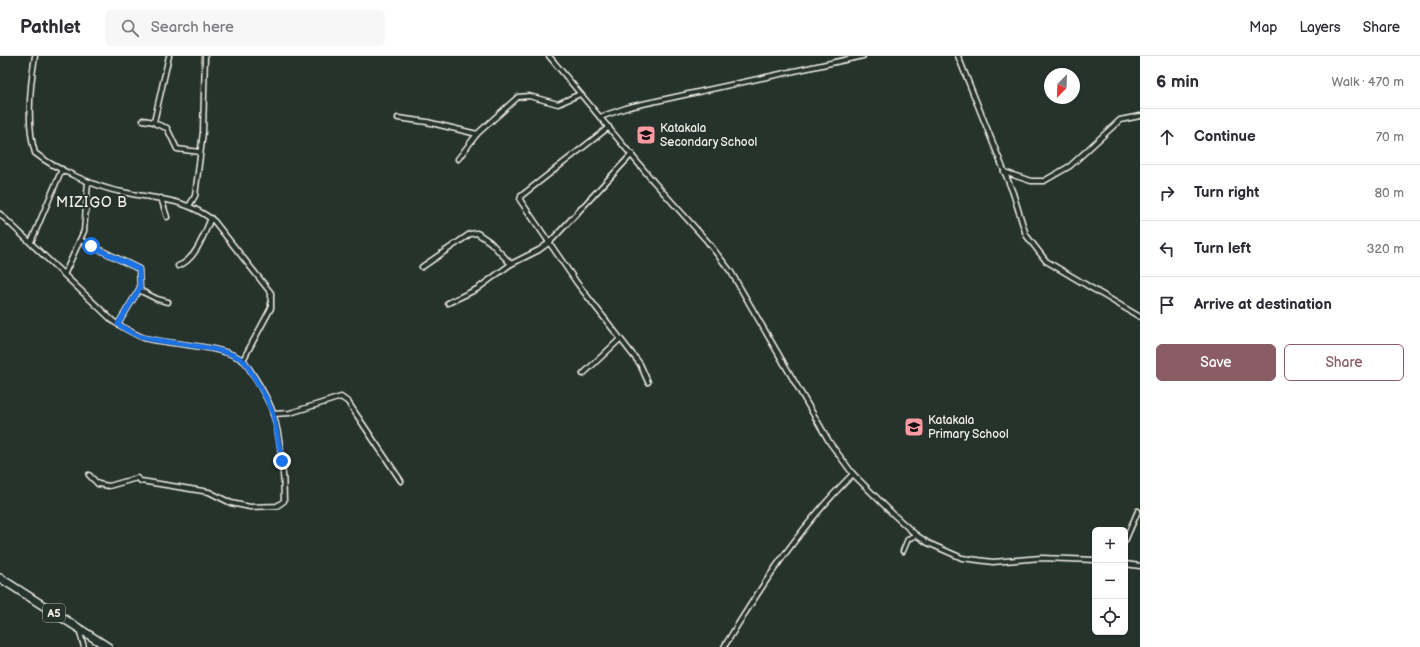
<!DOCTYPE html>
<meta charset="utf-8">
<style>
body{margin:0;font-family:"Balsamiq Sans",sans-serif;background:#f7f7f7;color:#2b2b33}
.controls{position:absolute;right:12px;bottom:12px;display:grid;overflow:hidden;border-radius:6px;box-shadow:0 1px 3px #0004}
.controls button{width:36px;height:36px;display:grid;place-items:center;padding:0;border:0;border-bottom:1px solid #e1e1e2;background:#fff;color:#2b2b33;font:20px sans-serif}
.compass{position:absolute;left:1044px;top:12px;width:36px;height:36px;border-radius:50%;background:#fff;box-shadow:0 1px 3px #0004;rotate:203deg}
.stop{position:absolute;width:12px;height:12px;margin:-9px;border:3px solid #1a73e8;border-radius:50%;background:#fff}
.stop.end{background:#1a73e8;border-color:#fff;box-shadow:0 1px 4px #0008}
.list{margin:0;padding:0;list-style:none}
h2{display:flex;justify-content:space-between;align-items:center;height:52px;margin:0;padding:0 16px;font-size:17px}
h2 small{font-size:13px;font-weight:400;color:#7c7c81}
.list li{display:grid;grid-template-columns:26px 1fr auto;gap:12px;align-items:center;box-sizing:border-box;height:56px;padding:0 16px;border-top:1px solid #e1e1e2}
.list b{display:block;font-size:15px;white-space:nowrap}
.list em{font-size:13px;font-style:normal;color:#7c7c81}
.actions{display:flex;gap:8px;padding:12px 16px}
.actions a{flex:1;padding:9px 0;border:1px solid #8a5d65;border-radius:6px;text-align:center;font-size:14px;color:#8a5d65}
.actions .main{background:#8a5d65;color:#fff}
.icon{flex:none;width:22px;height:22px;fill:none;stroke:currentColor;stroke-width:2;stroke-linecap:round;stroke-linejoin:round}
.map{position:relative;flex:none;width:1140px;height:591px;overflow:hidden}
header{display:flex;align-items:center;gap:24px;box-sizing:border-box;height:56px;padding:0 20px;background:#fff;border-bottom:1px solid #e1e1e2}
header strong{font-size:19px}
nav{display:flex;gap:22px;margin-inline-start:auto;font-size:14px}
.search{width:280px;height:36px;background:#f7f7f7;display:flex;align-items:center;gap:10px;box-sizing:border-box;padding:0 14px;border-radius:6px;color:#7c7c81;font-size:15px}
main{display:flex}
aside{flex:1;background:#fff}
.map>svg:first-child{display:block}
</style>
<header>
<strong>Pathlet</strong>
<div class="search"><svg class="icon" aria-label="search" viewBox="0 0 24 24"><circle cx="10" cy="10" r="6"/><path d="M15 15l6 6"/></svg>Search here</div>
<nav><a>Map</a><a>Layers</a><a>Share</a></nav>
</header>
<main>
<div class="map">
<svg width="1140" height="591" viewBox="0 0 1140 591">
<rect width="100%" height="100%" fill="#26332d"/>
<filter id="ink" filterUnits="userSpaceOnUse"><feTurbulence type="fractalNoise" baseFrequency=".025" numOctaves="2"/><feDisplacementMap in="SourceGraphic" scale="8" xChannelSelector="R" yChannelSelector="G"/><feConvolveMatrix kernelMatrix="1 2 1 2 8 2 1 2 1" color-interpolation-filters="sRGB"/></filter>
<g filter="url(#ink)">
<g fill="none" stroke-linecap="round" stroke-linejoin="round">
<defs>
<g id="minor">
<path d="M35,0c-5,30 -9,68 0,97 18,15 63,35 87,39 36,8 61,5 92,29l57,72v15l-28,52"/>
<polyline points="549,0 653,125 707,185 731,216 830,387 853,418 894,459 916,479 928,487 962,502 993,506 1041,502 1095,504"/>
<polyline points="958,0 1013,137 1026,179 1046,205 1140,261"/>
<polyline points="600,61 629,51 863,0"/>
<polyline points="398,62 427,66 477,78"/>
<polyline points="143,64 154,66 169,0"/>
<polyline points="154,66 156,68 167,72 177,93 200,96"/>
<polyline points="609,71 521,140 520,144 577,227 640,308 648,326"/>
<polyline points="458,103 477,78 518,41 529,40 558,48 580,38"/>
<polyline points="1004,116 1031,125 1044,125 1070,110 1120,64 1140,60"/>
<polyline points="161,142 167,161"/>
<polyline points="189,150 195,140 203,76 205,0"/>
<path d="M0,158l114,108c10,6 20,12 30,16 26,7 82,7 101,24 10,16 22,33 28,51 8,25 11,62 11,88l-7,5 -27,1 -19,-4 -22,-11 -68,-11 -4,-3 -28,8 -11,-2 -9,-9"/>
<polyline points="80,184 139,213 140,232 118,268"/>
<polyline points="31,186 62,113"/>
<path d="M178,210c18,-6 26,-32 33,-48"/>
<polyline points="422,211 470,178 477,177 490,186 511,208"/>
<polyline points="65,217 84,175 88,126"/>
<polyline points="139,234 157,243 168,246"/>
<polyline points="448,247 477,233 511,208 539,194 550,186 632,98"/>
<polyline points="583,318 620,283"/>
<polyline points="273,358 290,357 341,341 348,346 401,425"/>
<polyline points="1125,485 1138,455"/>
<polyline points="903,495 908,483 916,479"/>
<polyline points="1125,508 1140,510"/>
<polyline points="79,573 84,591"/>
<path d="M724,591c37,-61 78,-123 129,-173"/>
</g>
<polyline id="primary" points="0,522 108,591"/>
</defs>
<use href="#minor" stroke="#f4f1e8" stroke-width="7"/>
<use href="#primary" stroke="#f4f1e8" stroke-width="10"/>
<use href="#minor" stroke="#26332d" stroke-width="4"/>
<use href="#primary" stroke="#26332d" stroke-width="7"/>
</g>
</g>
<g fill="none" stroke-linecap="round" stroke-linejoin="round" filter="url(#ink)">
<path stroke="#1a73e8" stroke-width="5" d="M91,190l48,23 1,19 -22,36c8,6 18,12 28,14 24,6 82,8 99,24l21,36 7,16 9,47"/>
</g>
<defs>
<symbol id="school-square" viewBox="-11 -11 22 22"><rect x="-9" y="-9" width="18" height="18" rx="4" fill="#ff9aa2" stroke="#26332d"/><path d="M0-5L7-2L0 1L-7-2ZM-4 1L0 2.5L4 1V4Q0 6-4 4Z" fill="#111"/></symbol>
</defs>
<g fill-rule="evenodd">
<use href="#school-square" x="635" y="68" width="22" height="22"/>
<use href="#school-square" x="903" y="360" width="22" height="22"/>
</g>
<g text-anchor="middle" stroke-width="4" stroke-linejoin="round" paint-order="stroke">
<rect fill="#26332d" stroke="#b6b8b0" stroke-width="1" x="43" y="548" width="22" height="18" rx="3"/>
<g font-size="11" font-weight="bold" fill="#f4f1e8">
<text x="54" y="561">A5</text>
</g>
<g font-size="12" fill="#f4f1e8" stroke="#26332d" text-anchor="start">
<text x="660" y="76">Katakala<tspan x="660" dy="14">Secondary School</tspan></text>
<text x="928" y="368">Katakala<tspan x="928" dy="14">Primary School</tspan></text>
</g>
<g font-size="14" letter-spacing="1" fill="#f4f1e8" stroke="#26332d">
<text x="92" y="151">MIZIGO B</text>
</g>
</g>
</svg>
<div class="controls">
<button>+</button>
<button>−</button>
<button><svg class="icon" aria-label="locate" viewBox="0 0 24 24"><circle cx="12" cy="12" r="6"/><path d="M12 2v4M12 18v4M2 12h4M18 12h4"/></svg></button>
</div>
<svg class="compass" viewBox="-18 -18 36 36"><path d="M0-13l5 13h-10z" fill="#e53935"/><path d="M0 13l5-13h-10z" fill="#7c7c81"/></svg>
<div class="stop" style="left:91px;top:190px"></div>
<div class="stop end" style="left:282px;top:405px"></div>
</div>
<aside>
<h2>6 min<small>Walk · 470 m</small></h2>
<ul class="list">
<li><svg class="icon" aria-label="ahead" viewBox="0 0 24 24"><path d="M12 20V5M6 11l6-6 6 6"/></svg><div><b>Continue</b></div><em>70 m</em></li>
<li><svg class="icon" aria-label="right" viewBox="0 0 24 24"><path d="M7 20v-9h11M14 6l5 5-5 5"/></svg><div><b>Turn right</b></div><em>80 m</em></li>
<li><svg class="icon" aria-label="left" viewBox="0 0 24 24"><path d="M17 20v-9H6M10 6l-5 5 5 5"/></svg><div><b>Turn left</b></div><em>320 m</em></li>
<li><svg class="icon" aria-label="arrive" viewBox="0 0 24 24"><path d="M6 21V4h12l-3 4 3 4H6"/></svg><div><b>Arrive at destination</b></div></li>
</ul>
<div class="actions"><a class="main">Save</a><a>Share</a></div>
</aside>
</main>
